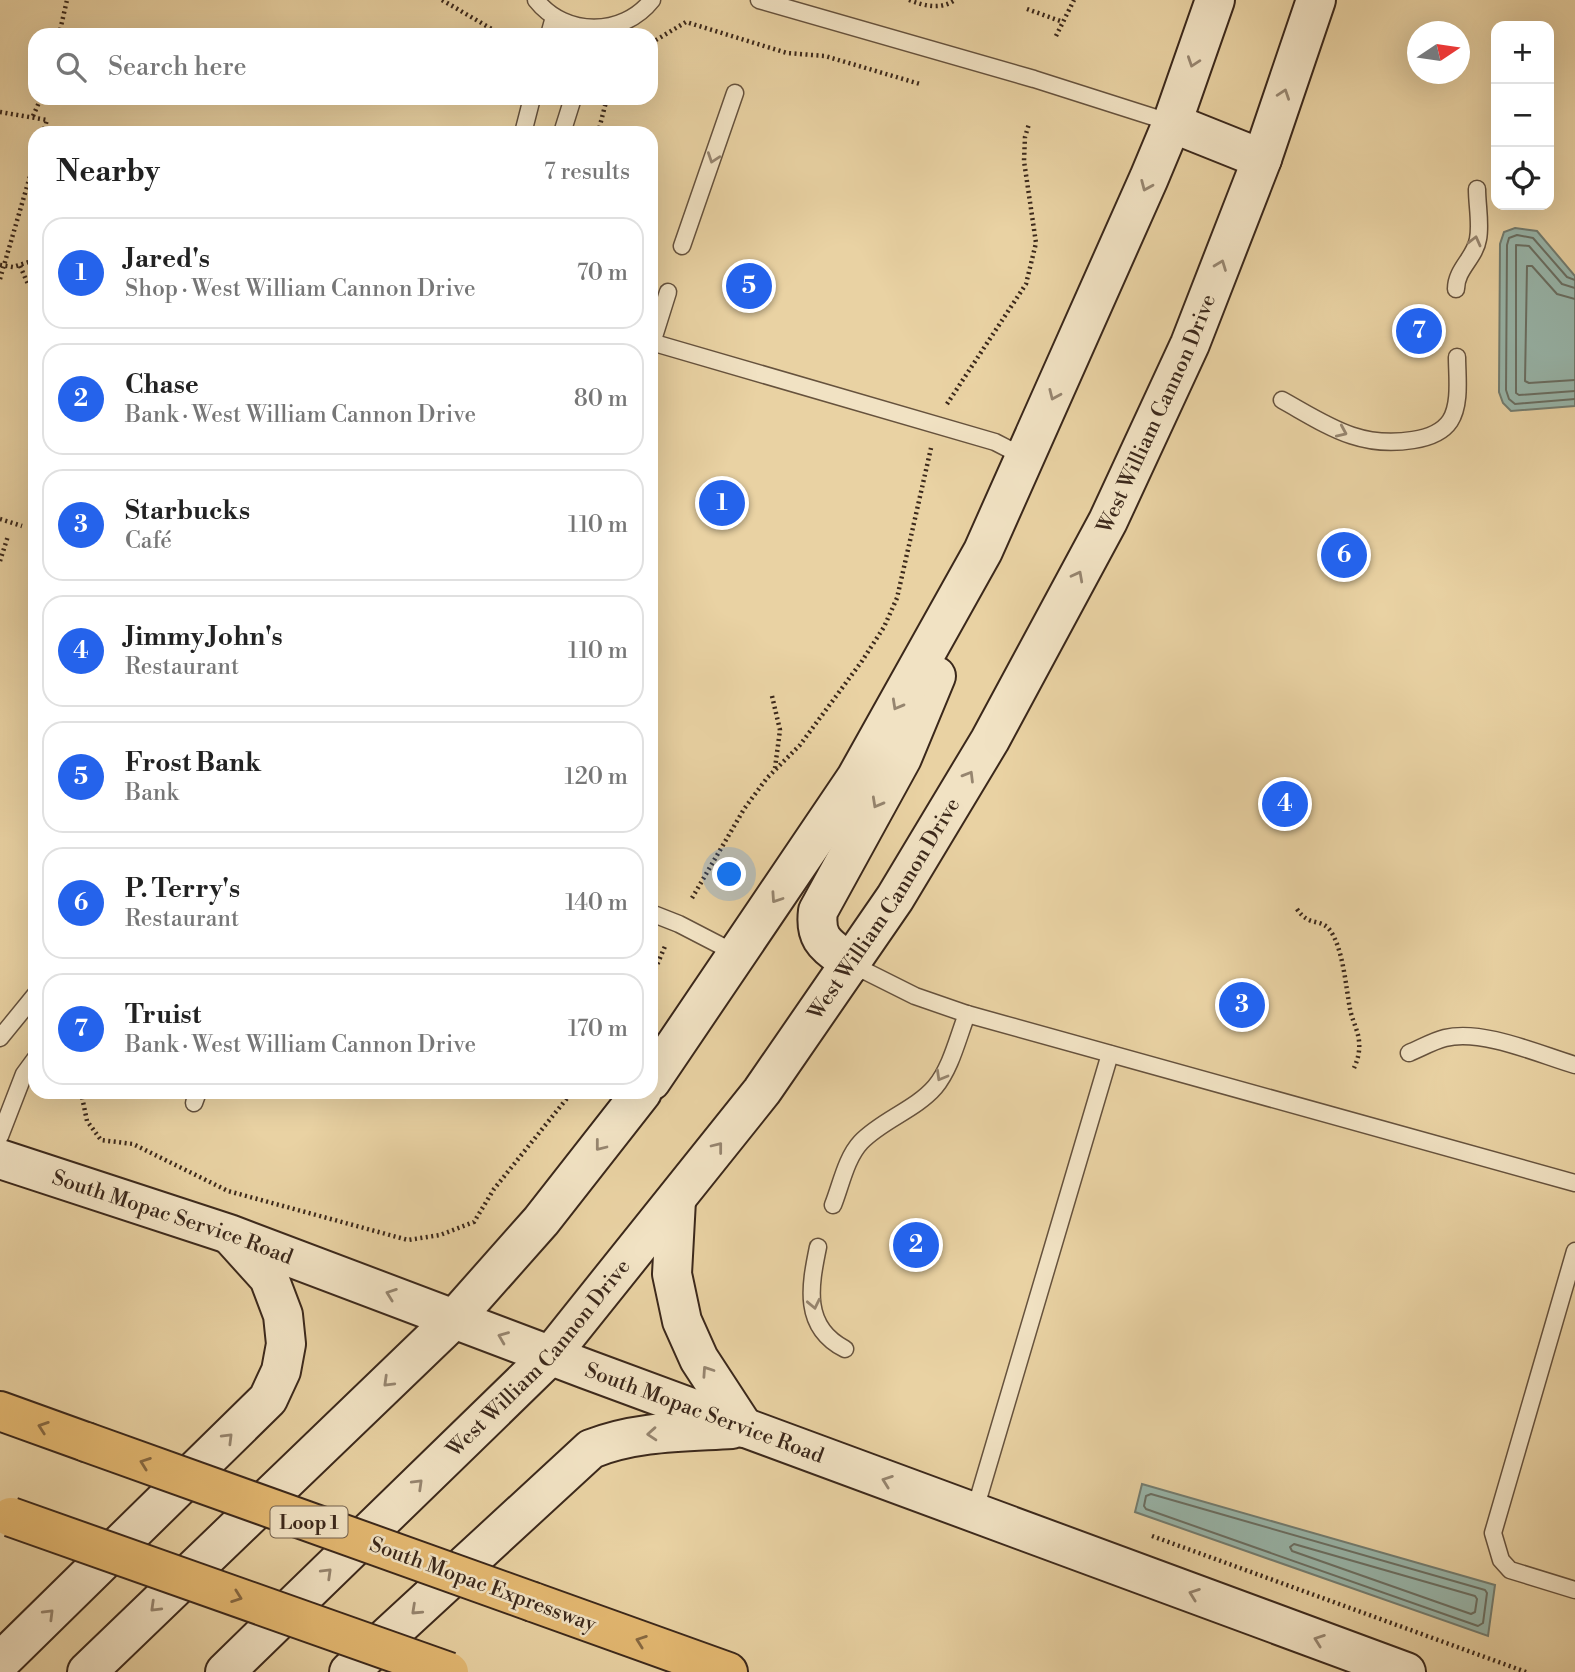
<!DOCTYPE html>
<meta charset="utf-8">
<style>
body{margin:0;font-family:"Libre Bodoni",serif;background:#f2f2f2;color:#222}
.controls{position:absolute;right:21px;top:21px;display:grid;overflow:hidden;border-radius:14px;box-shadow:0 7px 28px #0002}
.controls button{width:63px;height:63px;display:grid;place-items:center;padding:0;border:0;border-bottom:2px solid #e0e0e0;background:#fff;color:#222;font:35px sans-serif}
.compass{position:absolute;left:1407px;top:21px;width:63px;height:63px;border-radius:50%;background:#fff;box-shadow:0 7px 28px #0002;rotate:77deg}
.you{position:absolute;left:730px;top:875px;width:24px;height:24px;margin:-18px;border:5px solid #fff;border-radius:50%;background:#1a73e8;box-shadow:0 0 0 10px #1a73e833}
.badge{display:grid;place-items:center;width:46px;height:46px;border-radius:50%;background:#2563eb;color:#fff;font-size:23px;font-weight:700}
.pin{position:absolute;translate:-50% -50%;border:4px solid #fff;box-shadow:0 2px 7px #0006}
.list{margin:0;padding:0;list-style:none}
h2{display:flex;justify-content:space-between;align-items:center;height:91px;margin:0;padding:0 28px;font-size:30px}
h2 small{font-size:23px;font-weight:400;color:#767676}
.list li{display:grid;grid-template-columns:46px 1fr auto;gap:21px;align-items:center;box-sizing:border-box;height:112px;margin:0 14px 14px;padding:0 14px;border:2px solid #e0e0e0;border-radius:21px}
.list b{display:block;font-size:26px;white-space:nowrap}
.list p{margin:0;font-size:23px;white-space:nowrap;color:#767676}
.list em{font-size:23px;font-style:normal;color:#767676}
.icon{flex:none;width:38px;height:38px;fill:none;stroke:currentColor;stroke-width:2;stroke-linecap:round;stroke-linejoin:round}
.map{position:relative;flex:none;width:1575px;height:1672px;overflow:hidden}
.search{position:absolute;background:#fff;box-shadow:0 7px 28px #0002;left:28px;top:28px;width:630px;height:77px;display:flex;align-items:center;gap:18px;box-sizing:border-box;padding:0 24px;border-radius:21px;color:#767676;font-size:26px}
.panel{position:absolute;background:#fff;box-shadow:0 7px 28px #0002;left:28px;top:126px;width:630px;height:973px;border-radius:21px}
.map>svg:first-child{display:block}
</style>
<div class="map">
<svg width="1575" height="1672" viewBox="0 0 1575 1672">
<rect width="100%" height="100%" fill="#e9d2a3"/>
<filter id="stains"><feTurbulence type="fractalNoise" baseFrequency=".00286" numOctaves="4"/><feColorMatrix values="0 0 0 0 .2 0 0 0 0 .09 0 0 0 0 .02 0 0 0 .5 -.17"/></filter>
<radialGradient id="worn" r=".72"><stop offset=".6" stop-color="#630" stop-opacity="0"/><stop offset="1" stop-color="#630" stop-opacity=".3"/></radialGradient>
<g fill="#98b6ab" stroke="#737d71" stroke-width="2">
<polygon points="1515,228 1537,231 1575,276 1575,406 1511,411 1503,403 1499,392 1500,244 1504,232"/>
<polygon points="1142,1484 1495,1585 1488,1636 1135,1512"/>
</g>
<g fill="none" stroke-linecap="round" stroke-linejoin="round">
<g stroke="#6a6f63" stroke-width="2">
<polyline points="1575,280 1567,277 1533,238 1517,235 1509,238 1507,245 1506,390 1509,399 1515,404 1575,399"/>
<polyline points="1575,288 1562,284 1529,246 1516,245 1516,393 1519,395 1575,391"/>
<polyline points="1575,299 1557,294 1532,266 1527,266 1525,381 1529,383 1575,380"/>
<polygon points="1151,1494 1485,1590 1487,1593 1483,1623 1478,1626 1146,1509 1144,1506 1146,1496"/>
<polygon points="1294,1544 1475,1596 1477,1599 1475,1612 1471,1614 1292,1551 1290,1547"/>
</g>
<defs>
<g id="service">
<path d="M536,0c29,37 87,37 116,0"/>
<polyline points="759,0 1034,79 1172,123"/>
<polyline points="549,35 554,17"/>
<polyline points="523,133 532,98"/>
<polyline points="562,133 573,98"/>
<polyline points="682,246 735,93"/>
<path d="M1456,289c0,-20 19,-31 22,-50 3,-15 -1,-34 -1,-50"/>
<polyline points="651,342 995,442 1026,458"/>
<polyline points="652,343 668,292"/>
<path d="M1282,400c45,25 77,49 131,40 13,-2 29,-7 37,-19 11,-17 7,-45 7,-64"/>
<polyline points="651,913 679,924 737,954"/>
<polyline points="851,964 915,996 967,1014 1575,1183"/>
<polyline points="0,1038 35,995"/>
<path d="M1409,1053c12,-5 24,-12 36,-15 38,-9 93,16 130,27"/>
<polyline points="194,1103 198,1092"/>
<polyline points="0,1136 24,1074 35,1059"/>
<path d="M833,1205c8,-20 13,-47 28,-63 21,-22 54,-32 74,-55 16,-19 23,-50 32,-73"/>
<path d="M818,1247c-8,39 -16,80 27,102"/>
<polyline points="1575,1251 1493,1533 1501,1560 1510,1570 1575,1590"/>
<polyline points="974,1513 1110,1054"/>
</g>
<g id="secondary">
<polyline points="1172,123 1262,159"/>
<path d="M851,964c-22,-18 -37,-22 -33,-53l84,-153 34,-82"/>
<polyline points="651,1081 856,778 983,551 1149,178 1172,123 1215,0"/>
<path id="s1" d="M0,1159l229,75 357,135 820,303"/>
<polyline points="676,1200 672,1274 682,1321 699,1359 744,1428"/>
<polyline points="0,1662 268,1399 281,1371 286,1344 283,1315 269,1278 232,1237"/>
<polyline points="87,1672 455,1318 541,1221 642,1092"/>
<path id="s2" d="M225,1672l325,-316 212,-265 133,-193 95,-158 118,-219 82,-177 72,-185 54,-159"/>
<path d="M349,1672l242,-223c45,-18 92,-17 141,-20"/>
</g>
<g id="motorway">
<polyline points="0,1411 86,1442"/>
<polyline points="533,1602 728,1672"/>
</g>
</defs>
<use href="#service" stroke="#66523d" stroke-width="19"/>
<use href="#secondary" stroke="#3b281b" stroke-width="42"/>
<use href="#motorway" stroke="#3b281b" stroke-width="42"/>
<g stroke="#3b281b" stroke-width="4.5" stroke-dasharray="2 3.5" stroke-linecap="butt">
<polyline points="442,0 502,35"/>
<path d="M909,0c16,6 31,10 46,0"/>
<polyline points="1027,9 1063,22"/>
<polyline points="59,35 67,0"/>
<polyline points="1056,36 1074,0"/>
<polyline points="651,43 686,22 787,53 825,56 920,84"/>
<polyline points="0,112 47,120 43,133"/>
<polyline points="33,116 41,98"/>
<polyline points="598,133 607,98"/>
<polyline points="0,265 13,267 35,260"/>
<polyline points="20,266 28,284 35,289"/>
<polyline points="0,279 35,159"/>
<polyline points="947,404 1026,284 1036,243 1024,161 1025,137 1029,124"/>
<polyline points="0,519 22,526"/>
<polyline points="0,561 8,536"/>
<polyline points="772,696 780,730 775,768"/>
<polyline points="692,898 744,809 767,778 800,745 862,661 884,627 897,598 931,448"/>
<path d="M1297,909c12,18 22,9 32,20 14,17 17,59 21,80 2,11 8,21 9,32 1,10 -1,18 -5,27"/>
<polyline points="651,979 666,944"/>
<polyline points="81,1092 87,1121 101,1140 133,1144 228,1191 408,1240 440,1235 474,1222 494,1189 572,1092"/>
<polyline points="1152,1536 1526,1672"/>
</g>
<use href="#service" stroke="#f1e2c3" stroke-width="16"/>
<use href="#secondary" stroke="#f1e2c3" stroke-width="38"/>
<use href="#motorway" stroke="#e4b972" stroke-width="38"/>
<defs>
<g id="motorway-bridge">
<polyline points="86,1442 533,1602"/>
<polyline points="11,1517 449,1672"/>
</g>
</defs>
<use href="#motorway-bridge" stroke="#3b281b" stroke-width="42" stroke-linecap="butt"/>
<use href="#motorway-bridge" stroke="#e4b972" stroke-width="38"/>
</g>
<defs><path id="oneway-chevron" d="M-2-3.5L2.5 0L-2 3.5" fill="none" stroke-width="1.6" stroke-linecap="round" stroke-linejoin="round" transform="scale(1.75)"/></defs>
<g stroke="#96856f">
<use href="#oneway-chevron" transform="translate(1193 62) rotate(109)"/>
<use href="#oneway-chevron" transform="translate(1284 94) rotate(-71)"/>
<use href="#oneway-chevron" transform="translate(713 158) rotate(109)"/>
<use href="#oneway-chevron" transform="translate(1146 186) rotate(113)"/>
<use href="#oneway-chevron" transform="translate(1475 241) rotate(-76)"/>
<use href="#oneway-chevron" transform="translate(1221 265) rotate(-69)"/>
<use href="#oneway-chevron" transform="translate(1054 395) rotate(114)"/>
<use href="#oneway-chevron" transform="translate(1342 432) rotate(24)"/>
<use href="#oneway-chevron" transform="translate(1078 576) rotate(-62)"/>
<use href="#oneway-chevron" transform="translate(897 705) rotate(119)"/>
<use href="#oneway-chevron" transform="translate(969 776) rotate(-59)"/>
<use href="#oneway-chevron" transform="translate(877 803) rotate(119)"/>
<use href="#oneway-chevron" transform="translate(776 898) rotate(124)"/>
<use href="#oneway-chevron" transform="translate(941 1076) rotate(120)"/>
<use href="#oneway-chevron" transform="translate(600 1146) rotate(128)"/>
<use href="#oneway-chevron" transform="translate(718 1147) rotate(-52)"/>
<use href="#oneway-chevron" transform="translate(391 1294) rotate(-160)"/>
<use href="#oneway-chevron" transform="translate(814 1304) rotate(78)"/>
<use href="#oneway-chevron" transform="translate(503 1337) rotate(-158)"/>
<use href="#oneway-chevron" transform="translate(707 1371) rotate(-124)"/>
<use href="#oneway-chevron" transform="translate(388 1382) rotate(136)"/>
<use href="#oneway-chevron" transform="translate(652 1434) rotate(176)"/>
<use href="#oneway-chevron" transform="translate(228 1438) rotate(-45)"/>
<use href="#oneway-chevron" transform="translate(887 1481) rotate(-160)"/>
<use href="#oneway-chevron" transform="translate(418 1484) rotate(-44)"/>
<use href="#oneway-chevron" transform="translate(327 1573) rotate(-44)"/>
<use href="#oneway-chevron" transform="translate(1194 1594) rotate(-160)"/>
<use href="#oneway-chevron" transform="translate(155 1607) rotate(136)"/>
<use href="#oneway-chevron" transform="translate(416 1610) rotate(137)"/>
<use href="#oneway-chevron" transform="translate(49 1614) rotate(-45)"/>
<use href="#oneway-chevron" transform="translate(1319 1640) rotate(-160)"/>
</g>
<g stroke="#876942">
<use href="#oneway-chevron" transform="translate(43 1427) rotate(-161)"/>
<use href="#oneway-chevron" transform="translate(145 1463) rotate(-160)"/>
<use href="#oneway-chevron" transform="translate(237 1597) rotate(20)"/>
<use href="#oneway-chevron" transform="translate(641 1641) rotate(-160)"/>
</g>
<g text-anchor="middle" stroke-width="5" stroke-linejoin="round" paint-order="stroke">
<rect fill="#f1e2c3" stroke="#72604d" stroke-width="2" x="270.5" y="1506.5" width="77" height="31" rx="5"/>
<g font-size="19" font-weight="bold" fill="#3b281b">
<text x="309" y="1529">Loop 1</text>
</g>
<g font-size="21" fill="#3b281b" stroke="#f1e2c3">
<text dy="7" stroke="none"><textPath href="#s2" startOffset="1578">West William Cannon Drive</textPath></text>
<text dy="7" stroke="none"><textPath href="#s2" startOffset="1012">West William Cannon Drive</textPath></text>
<text dy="7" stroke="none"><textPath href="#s1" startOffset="182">South Mopac Service Road</textPath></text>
<text dy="7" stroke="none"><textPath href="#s2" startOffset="444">West William Cannon Drive</textPath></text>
<text dy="7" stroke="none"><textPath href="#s1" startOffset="749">South Mopac Service Road</textPath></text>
<text transform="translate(483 1584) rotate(20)" y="7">South Mopac Expressway</text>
</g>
</g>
<rect width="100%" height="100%" filter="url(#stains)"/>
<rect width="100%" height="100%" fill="url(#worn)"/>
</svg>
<div class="controls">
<button>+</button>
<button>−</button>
<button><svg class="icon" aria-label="locate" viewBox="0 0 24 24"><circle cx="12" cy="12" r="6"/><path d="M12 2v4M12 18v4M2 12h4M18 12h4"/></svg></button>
</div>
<svg class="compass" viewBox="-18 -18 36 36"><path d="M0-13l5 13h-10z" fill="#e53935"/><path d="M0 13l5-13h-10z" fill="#767676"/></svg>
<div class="you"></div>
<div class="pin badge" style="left:722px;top:503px">1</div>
<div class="pin badge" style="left:916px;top:1245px">2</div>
<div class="pin badge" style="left:1242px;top:1005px">3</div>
<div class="pin badge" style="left:1285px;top:804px">4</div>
<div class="pin badge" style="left:749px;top:286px">5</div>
<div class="pin badge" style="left:1344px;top:555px">6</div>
<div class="pin badge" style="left:1419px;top:331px">7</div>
<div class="search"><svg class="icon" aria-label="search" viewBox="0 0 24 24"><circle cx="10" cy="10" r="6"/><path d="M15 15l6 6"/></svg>Search here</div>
<section class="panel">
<h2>Nearby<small>7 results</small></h2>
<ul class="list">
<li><span class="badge">1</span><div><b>Jared's</b><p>Shop · West William Cannon Drive</p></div><em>70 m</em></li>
<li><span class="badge">2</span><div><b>Chase</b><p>Bank · West William Cannon Drive</p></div><em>80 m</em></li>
<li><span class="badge">3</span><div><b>Starbucks</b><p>Café</p></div><em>110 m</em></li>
<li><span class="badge">4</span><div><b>Jimmy John's</b><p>Restaurant</p></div><em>110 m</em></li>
<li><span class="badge">5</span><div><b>Frost Bank</b><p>Bank</p></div><em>120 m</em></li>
<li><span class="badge">6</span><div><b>P. Terry's</b><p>Restaurant</p></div><em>140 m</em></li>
<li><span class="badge">7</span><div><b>Truist</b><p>Bank · West William Cannon Drive</p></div><em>170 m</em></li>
</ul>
</section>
</div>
